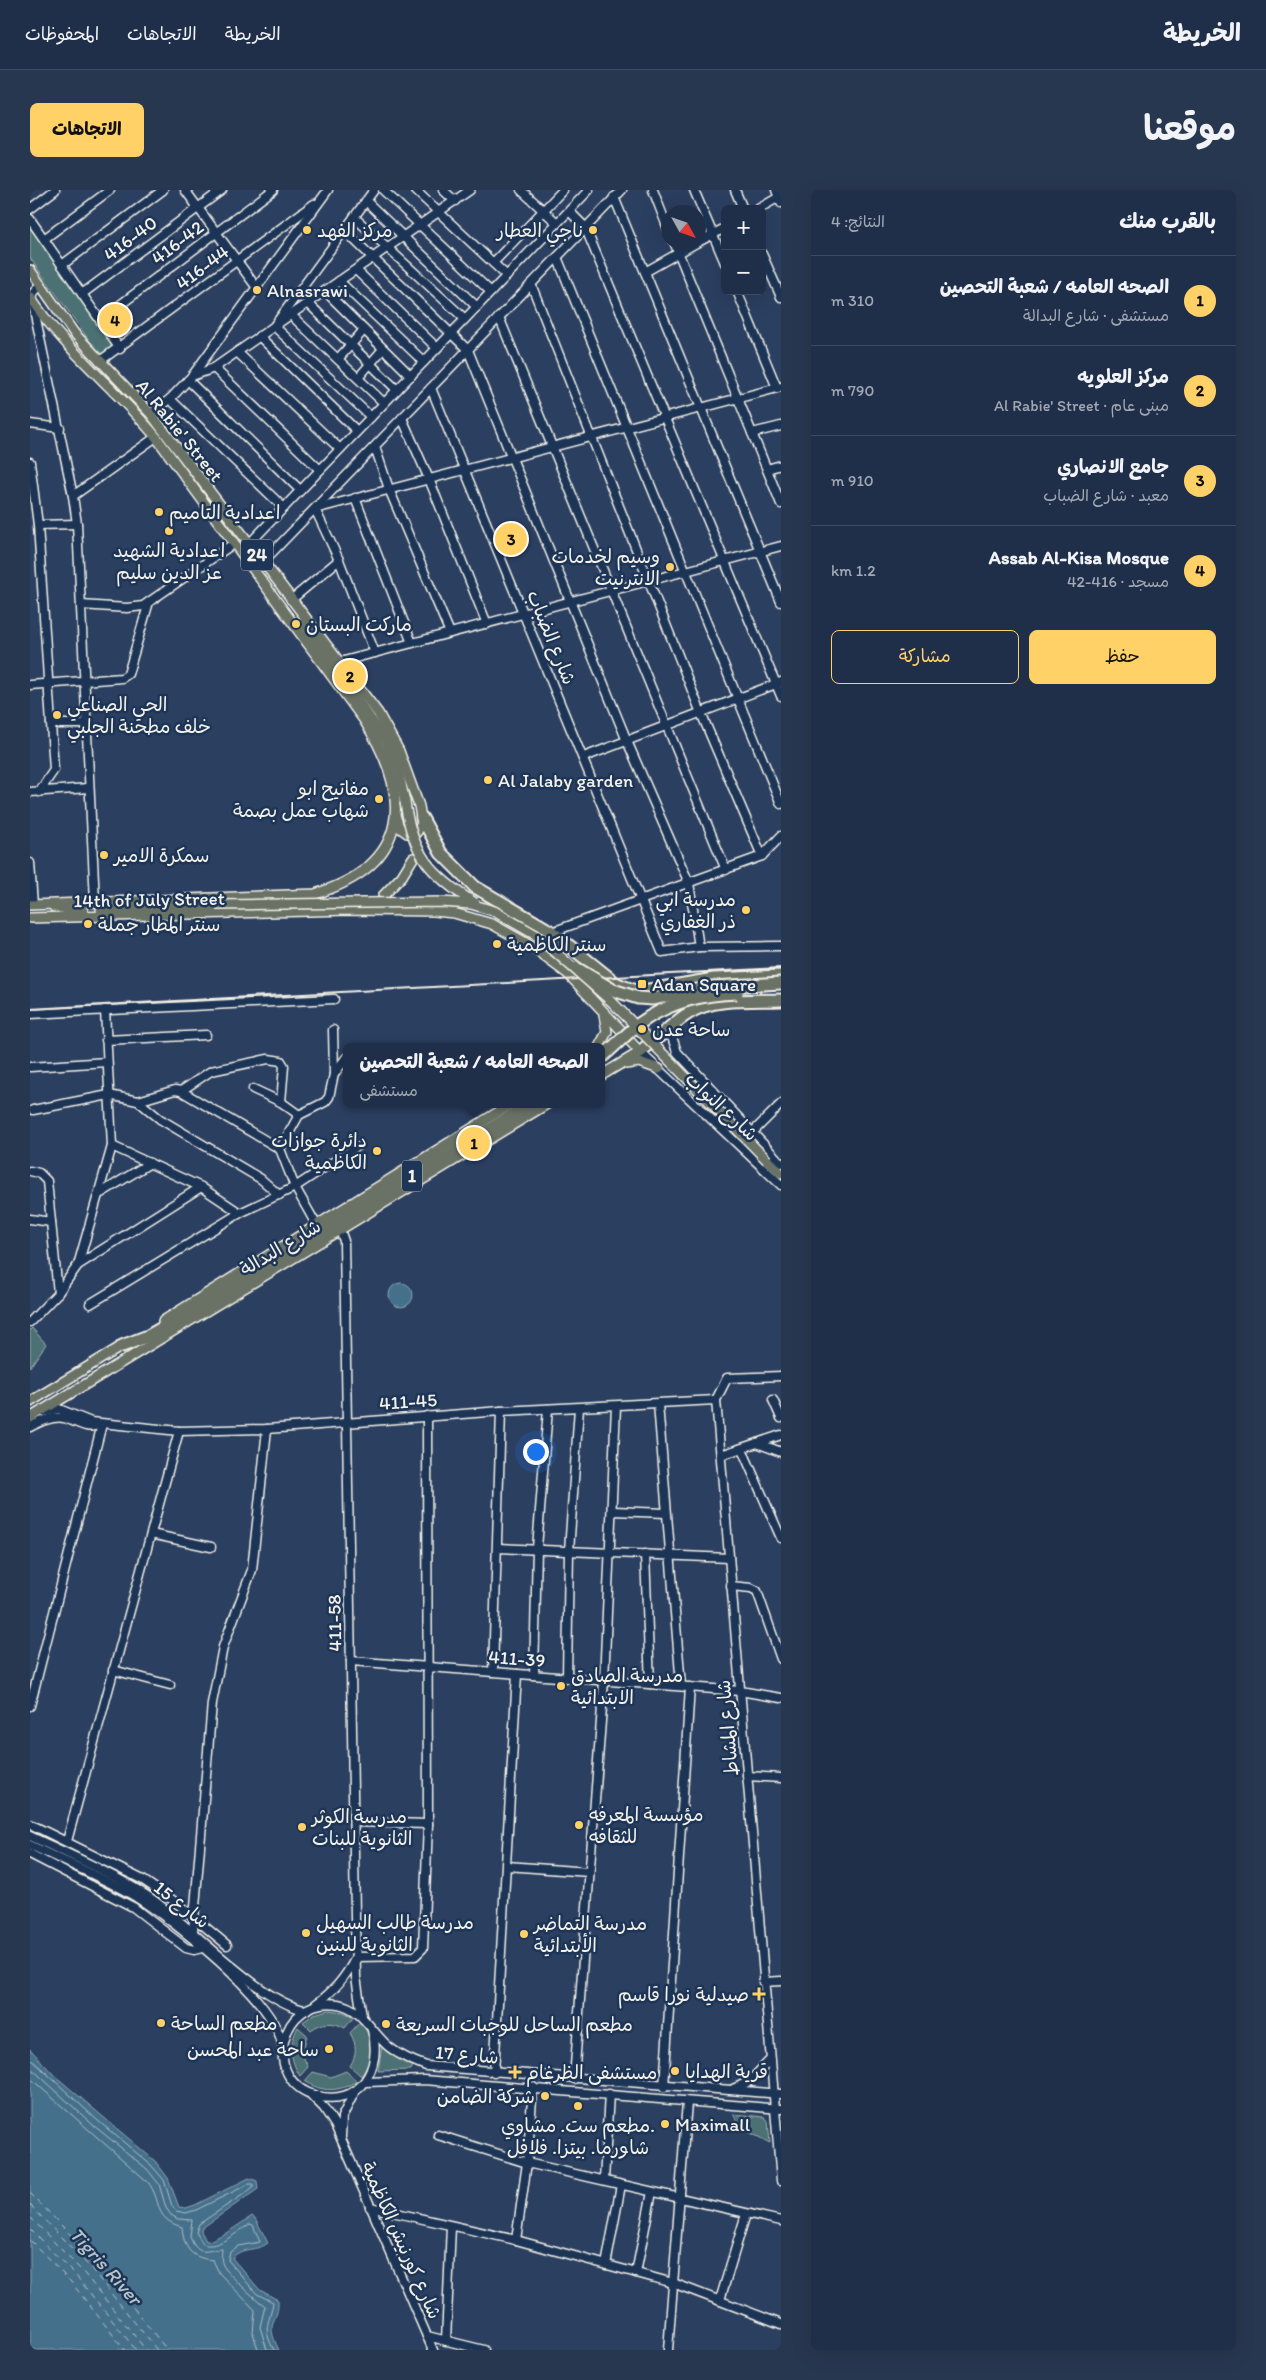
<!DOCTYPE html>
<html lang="ar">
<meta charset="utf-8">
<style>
body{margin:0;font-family:Itim,"Playpen Sans Arabic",sans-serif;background:#283750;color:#f1f3f6;direction:rtl}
.controls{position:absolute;right:15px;top:15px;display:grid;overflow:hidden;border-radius:8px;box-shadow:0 5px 20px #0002}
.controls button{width:45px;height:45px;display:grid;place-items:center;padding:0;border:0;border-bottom:1px solid #3d4a61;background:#202f49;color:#f1f3f6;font:25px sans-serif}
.compass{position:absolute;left:631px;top:15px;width:45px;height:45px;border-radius:50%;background:#202f49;box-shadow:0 5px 20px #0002;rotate:130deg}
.you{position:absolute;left:505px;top:1261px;width:18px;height:18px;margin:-12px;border:4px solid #fff;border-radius:50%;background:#1a73e8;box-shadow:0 0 0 8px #1a73e833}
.badge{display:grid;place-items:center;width:32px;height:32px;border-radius:50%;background:#ffd166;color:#111;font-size:16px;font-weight:700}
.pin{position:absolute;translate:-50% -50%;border:2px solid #fff;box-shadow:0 1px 5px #0006}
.popup{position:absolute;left:313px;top:853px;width:262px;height:65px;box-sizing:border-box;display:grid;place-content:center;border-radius:8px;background:#202f49;filter:drop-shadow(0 1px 4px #0005);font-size:16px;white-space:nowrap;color:#a2a9b4}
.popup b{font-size:19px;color:#f1f3f6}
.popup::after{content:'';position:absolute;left:50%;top:100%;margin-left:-10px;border:10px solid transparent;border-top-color:#202f49}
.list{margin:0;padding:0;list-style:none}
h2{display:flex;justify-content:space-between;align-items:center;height:65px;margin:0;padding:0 20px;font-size:21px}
h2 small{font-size:16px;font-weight:400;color:#a2a9b4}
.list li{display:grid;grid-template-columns:32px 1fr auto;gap:15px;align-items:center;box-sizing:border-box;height:90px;padding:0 20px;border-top:1px solid #3d4a61}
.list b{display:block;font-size:19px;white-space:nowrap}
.list p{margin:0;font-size:16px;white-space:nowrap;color:#a2a9b4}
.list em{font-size:16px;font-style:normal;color:#a2a9b4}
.actions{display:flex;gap:10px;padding:15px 20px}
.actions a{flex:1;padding:11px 0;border:1px solid #ffd166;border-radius:8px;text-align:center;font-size:18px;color:#ffd166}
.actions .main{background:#ffd166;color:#111}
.map{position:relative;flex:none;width:751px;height:2160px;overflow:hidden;direction:ltr;border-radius:8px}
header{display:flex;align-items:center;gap:30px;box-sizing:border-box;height:70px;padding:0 25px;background:#202f49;border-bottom:1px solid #3d4a61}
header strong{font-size:24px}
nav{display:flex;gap:28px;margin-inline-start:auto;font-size:18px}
.intro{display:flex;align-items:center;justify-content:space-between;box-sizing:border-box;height:120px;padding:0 30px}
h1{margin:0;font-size:35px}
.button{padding:12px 22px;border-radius:8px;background:#ffd166;color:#111;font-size:18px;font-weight:700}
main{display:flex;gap:30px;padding:0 30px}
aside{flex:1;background:#202f49;border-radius:8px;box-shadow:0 5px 20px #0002}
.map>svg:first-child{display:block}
</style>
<header>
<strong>الخريطة</strong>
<nav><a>الخريطة</a><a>الاتجاهات</a><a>المحفوظات</a></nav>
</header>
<div class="intro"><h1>موقعنا</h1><a class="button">الاتجاهات</a></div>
<main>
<aside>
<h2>بالقرب منك<small>النتائج: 4</small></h2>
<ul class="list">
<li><span class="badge">1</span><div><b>الصحه العامه / شعبة التحصين</b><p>مستشفى · شارع البدالة</p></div><em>310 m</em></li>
<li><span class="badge">2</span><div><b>مركز العلويه</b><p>مبنى عام · Al Rabie' Street</p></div><em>790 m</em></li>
<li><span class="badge">3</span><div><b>جامع الانصاري</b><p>معبد · شارع الضباب</p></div><em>910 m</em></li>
<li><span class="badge">4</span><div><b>Assab Al-Kisa Mosque</b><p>مسجد · 416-42</p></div><em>1.2 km</em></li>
</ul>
<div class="actions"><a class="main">حفظ</a><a>مشاركة</a></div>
</aside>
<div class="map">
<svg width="751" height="2160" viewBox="0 0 751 2160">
<rect width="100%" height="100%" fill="#2b3f61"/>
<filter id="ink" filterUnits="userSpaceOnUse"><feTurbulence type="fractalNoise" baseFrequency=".02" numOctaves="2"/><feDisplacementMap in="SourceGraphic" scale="10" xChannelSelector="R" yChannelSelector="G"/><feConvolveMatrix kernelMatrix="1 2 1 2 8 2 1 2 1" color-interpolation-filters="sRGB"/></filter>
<g filter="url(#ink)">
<g fill="#4b7174" stroke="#a0b1ae">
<polygon points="0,32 88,158 72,168 0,68"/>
<polygon points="2,1138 16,1154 0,1177 0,1140"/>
<path d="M298,1820l15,2 11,5 -9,11c-12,-7 -23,-6 -34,2l-8,-8 11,-8z"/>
<path d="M330,1832c15,17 14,37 1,54l-11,-10c7,-11 7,-22 0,-33z"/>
<path d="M268,1837l9,8 -5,19 6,13 -8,9c-11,-17 -11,-32 -2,-49z"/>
<polygon points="352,1857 383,1875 381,1880 348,1881"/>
<path d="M316,1881l11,10c-18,11 -35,12 -52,0l8,-9 18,5z"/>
<polygon points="703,1924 735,1927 738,1931 740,1953 711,1938"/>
</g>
<g fill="#45708c" stroke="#8ba4b1">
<circle cx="371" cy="1105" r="12"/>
<path d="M0,1859l24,26 101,86 13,17 11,29 7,1 9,-3 54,-27 8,3 1,8 -56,39 -1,3 5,10h3l19,-9 24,-16 3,2 13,25c-11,9 -26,3 -36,15l28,32 18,10c2,23 -15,19 1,50h-249z"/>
</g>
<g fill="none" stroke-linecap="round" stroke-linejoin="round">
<g stroke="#aebdc3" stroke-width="1">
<path d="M0,1868l67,62 54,45 13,15 8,26 4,5 10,2 10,-3 53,-26h4v3l-6,5 -48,32 -3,8 7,12c14,6 35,-13 47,-20l3,1 7,17 -22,4 -8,6 -2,8 29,34 16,8c-3,22 -12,25 1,48"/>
<path d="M0,1877l63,58 54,44 12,15 7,24 5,7 7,4 14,1 -2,17c9,22 17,12 32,12 0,5 -2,10 1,16 3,8 34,35 42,41l-5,21 7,23"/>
<path d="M0,1888l118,104c15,20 4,36 34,45 2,22 9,31 31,33l6,13 36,37 -2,23 5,17"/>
</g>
<g stroke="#b7c4c8" stroke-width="1" stroke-dasharray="6 5" stroke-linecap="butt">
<polyline points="0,2003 66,2071 137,2160"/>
<polyline points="0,2015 59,2076 127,2160"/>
<polyline points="0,2027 53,2082 116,2160"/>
<polyline points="0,2039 47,2087 106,2160"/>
<polyline points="0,2050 41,2092 95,2160"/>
</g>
<defs>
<g id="minor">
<polyline points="155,0 227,98"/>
<polyline points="353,0 461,102"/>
<polyline points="385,0 477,86"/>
<polyline points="413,0 425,11"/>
<polyline points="491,0 527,33"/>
<polyline points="623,0 638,39"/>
<polyline points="664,0 695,73"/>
<polyline points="705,0 713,19"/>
<polyline points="746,0 751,13"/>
<polyline points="584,7 751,412"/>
<polyline points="336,11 447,117"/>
<polyline points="0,19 25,0"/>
<polyline points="728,19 751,6"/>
<polyline points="539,21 555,37 751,506"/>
<polyline points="324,27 435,129"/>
<polyline points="0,29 90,159"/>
<polyline points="314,40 438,160 597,551 659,693 669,757"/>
<polyline points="14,49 80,0"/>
<polyline points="644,52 751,314"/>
<polyline points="668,52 695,38"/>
<polyline points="732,64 751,107"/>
<polyline points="527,67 751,614"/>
<polyline points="463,73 533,0"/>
<polyline points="32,75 133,0"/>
<polyline points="326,80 407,158"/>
<polyline points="615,82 668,52"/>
<polyline points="309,91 394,172"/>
<polyline points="501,94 671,523 732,666"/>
<polyline points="11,95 4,102 2,110 43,306 47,334 65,712"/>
<polyline points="295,101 381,186"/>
<polyline points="707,101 747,198"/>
<polyline points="52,104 192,0"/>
<polyline points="278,113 367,200"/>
<polyline points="261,125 354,213"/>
<polyline points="469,127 696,680"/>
<polyline points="70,130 243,0"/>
<polyline points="229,146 327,241"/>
<polyline points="207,162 310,259"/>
<polyline points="308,169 334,140"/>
<polyline points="70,171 284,14"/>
<polyline points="184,178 290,280"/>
<polyline points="162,186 184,178 440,0"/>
<polyline points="328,188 353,159"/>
<polyline points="158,190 270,300"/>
<polyline points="401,198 632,762 669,757 751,756"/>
<polyline points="140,209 254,318"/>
<polyline points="121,224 140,209 162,186 298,0"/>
<polyline points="341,227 244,136 344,0"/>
<polyline points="372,228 399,289 457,434"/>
<polyline points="0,234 30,238"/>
<polyline points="722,243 751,236"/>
<polyline points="345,257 359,299 420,443"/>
<polyline points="0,272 8,335 24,580 9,602"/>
<polyline points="737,279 751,275"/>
<polyline points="43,306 126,247"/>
<polyline points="325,308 382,453"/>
<polyline points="8,335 47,334"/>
<polyline points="219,354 559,0"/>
<polyline points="233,372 592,0"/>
<polyline points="261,410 309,370"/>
<polyline points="51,415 97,418 113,416 203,354"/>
<polyline points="345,463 309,370 285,319 751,197"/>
<polyline points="310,472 751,356"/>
<polyline points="0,495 92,488 98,484 119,412"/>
<polyline points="21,534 56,534"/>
<polyline points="554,567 751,492"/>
<polyline points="0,602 59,598"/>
<polyline points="0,673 3,715"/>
<polyline points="522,742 732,666 751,646"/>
<polyline points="0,824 304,809"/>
<polyline points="646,833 642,847 647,862 751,973"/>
<polyline points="303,840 304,884"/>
<polyline points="76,850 176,845"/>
<polyline points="610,862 751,995"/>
<polyline points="0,877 77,872"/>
<polyline points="223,899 251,912 269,925"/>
<polyline points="151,901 181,881 238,869 251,871 254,876 251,912"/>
<polyline points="108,911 145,900 151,901 250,959 265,997 287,1036"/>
<polyline points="3,920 79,905 108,911 130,929 231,989 249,1005"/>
<polyline points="721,944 751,914"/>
<polyline points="82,956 171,997 210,1023"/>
<polyline points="250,959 269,925 295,912 299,907 304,884 316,868"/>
<polyline points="0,981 9,983 17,991 28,1103"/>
<polyline points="71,1003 120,973"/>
<polyline points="0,1029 21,1032"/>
<polyline points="310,1040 314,1051 326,1787 332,1826"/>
<polyline points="48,1075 171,997"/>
<polyline points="60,1114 210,1023 265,997 326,957"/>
<polyline points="0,1132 28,1103 48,1075 82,956 75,820"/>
<polyline points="751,1186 697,1188 686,1210 751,1991"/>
<polyline points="743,1210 751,1228"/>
<polyline points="628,1214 651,1496"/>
<polyline points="13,1222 29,1219 61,1232 149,1241 237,1239 471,1221 686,1210"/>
<path d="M0,1237c10,-5 22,-11 34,-9 12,3 22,12 34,7"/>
<polyline points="727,1253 751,1262"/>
<polyline points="712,1259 751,1348"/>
<polyline points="691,1265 751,1245"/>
<polyline points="583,1321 636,1323"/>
<polyline points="121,1344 181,1357"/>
<polyline points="468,1358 699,1368"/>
<polyline points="615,1364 620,1494"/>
<polyline points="701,1396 721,1398 727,1401 751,1469"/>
<polyline points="321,1471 710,1501 751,1508"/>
<polyline points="83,1480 140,1495"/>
<polyline points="463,1482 471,1221"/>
<polyline points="504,1485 507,1358 518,1219"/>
<polyline points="537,1488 539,1361 549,1218"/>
<polyline points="0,1516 72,1234"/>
<polyline points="717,1586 751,1588"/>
<polyline points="324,1632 398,1634"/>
<polyline points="0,1634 113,1690 144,1711 197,1755"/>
<path d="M0,1646c40,19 82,37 119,61 40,27 113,107 157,113"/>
<polyline points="37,1651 149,1241"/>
<path d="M0,1655c35,17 72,32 106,52 40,25 135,100 146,146"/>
<polyline points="0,1664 103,1717 156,1758 164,1760 172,1758"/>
<polyline points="477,1676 559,1682"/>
<polyline points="163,1741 182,1513 193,1457 222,1380 237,1239"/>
<polyline points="326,1767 385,1766 393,1758 398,1634 397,1226"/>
<polyline points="733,1792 751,1791"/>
<path d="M286,1814c18,-13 29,-26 39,-45"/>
<path d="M342,1840c11,37 -12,77 -55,66 -57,-14 -38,-101 21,-92 24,4 34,29 51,43 11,9 24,14 37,19l355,28"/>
<polyline points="464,1883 487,1484"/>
<polyline points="544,1889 574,1491 586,1216"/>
<polyline points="335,1892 394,1890 751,1919"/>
<polyline points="634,1897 660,1497"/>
<polyline points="703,1899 720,1891 738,1872"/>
<polyline points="282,1906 294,1918 305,1935 403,2160"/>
<polyline points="408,1945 497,1973 751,2031"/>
<polyline points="311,1946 312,1927 325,1901"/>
<polyline points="574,1990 579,1904"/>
<polyline points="340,2017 486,2050 643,2093 751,2134"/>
<polyline points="486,2050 497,1973 503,1897"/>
<polyline points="576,2075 591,1995"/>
<polyline points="606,2083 622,2002"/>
<polyline points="690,2110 716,2024"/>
<polyline points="397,2146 454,2160"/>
<polyline points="416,2151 421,2036"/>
<polyline points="638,2160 657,1912"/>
</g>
<g id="major">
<polyline points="0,80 44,143 121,224 348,523 369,561 389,616 392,634 386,643"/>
<path d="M0,107c35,54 86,91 126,140l208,283c48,76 48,144 -49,174l-285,11"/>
<polyline points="273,432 356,551 368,581 375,612"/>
<polyline points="366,628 369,637 377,643"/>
<polyline points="353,706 372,686 383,668"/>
<polyline points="24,717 53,721"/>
<polyline points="71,720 186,715"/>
<polyline points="0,728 321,720 404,721 424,723 462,734 496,753 538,784 591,840"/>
<polyline points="569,857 577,842 574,825"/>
<polyline points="596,874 609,872 629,879"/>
<polyline points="572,885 610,862 598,849"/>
<polyline points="737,970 751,983"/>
<polyline points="133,1131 481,914"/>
<polyline points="0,1212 97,1153"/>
<polyline points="0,1228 517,914"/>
</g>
<g id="highway">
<polyline points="392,628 411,663 445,697 522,742 587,794 603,800 613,801 684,789 751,786"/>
<path d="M625,850c11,-9 22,-20 34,-27 25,-16 63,-12 92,-13"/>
<polyline points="610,862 617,856"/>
<polyline points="92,1156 118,1146 189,1105 500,914"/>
</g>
</defs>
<use href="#minor" stroke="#f4f1e8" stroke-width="11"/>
<use href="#major" stroke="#f4f1e8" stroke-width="12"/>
<use href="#highway" stroke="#f4f1e8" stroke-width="15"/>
<use href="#minor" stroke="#1d3557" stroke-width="8"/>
<use href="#major" stroke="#6a7266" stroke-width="9"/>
<use href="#highway" stroke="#6a7266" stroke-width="11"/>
<polyline stroke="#f4f1e8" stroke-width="2" points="0,819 751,778"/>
<defs>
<g id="major-bridge">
<path d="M375,612c7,52 26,74 70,101"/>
<polyline points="186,715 411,712 441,714 464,721 506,745 583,813 737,970"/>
</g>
<g id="highway-bridge">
<polyline points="546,778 583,800 608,808 622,809 682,797 751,793"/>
<path d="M572,867c12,-10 24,-23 37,-33 28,-21 64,-30 98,-31"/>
</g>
</defs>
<use href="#major-bridge" stroke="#f4f1e8" stroke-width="12" stroke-linecap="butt"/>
<use href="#highway-bridge" stroke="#f4f1e8" stroke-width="15" stroke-linecap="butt"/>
<use href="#major-bridge" stroke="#6a7266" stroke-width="9"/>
<use href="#highway-bridge" stroke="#6a7266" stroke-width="11"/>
</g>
</g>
<g fill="#ffd166" stroke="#1d3557" stroke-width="2">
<circle cx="277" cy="40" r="5"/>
<circle cx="563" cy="40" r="5"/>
<circle cx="227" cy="100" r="5"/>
<circle cx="129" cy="322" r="5"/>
<circle cx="139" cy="341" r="5"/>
<circle cx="640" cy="377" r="5"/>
<circle cx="266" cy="434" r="5"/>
<circle cx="27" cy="525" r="5"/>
<circle cx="458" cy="590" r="5"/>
<circle cx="349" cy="609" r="5"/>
<circle cx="74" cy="665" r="5"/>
<circle cx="716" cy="720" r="5"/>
<circle cx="58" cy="734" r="5"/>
<circle cx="467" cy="754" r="5"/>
<rect x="607" y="789" width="10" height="10" rx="2.5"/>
<circle cx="612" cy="839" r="5"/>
<circle cx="347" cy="961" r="5"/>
<circle cx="531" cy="1496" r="5"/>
<circle cx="549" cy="1635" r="5"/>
<circle cx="272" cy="1637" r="5"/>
<circle cx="276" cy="1743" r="5"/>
<circle cx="494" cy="1744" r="5"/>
<path d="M726.5 1796.5h5v5h5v5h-5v5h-5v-5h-5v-5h5z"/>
<circle cx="131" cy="1833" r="5"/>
<circle cx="356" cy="1834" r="5"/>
<circle cx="299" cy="1859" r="5"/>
<circle cx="645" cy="1881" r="5"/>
<path d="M482.5 1874.5h5v5h5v5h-5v5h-5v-5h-5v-5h5z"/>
<circle cx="515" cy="1906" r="5"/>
<circle cx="548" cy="1916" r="5"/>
<circle cx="635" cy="1934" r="5"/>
</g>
<g text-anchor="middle" stroke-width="5" stroke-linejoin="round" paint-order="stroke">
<g fill="#1d3557" stroke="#b4b9bc" stroke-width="1">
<rect x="211" y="349.5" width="32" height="31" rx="4"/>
<rect x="372" y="970.5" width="20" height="31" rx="4"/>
</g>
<g font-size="18" font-weight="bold" fill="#f4f1e8">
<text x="227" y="371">24</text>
<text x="382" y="992">1</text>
</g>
<g font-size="19" fill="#f4f1e8" stroke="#1d3557" text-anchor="start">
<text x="287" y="47">مركز الفهد</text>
<text x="553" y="47" text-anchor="end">ناجي العطار</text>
<text x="237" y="107">Alnasrawi</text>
<text x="139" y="329">اعدادية التاميم</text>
<text x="139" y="367" text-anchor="middle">اعدادية الشهيد<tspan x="139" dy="22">عز الدين سليم</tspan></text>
<text x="630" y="373" text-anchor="end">وسيم لخدمات<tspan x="630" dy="22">الانترنيت</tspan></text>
<text x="276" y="441">ماركت البستان</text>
<text x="37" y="521">الحي الصناعي<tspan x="37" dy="22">خلف مطحنة الجلبي</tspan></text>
<text x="468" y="597">Al Jalaby garden</text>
<text x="339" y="605" text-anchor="end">مفاتيح ابو<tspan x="339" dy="22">شهاب عمل بصمة</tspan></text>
<text x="84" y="672">سمكرة الامير</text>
<text x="706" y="716" text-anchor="end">مدرسة ابي<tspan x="706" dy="22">ذر الغفاري</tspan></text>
<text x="68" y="741">سنتر المطار جملة</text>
<text x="477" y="761">سنتر الكاظمية</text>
<text x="622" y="801">Adan Square</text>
<text x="622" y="846">ساحة عدن</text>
<text x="337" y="957" text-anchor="end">دائرة جوازات<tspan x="337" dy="22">الكاظمية</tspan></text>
<text x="541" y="1492">مدرسة الصادق<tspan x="541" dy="22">الابتدائية</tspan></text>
<text x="559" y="1631">مؤسسة المعرفه<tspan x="559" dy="22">للثقافه</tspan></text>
<text x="282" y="1633">مدرسة الكوثر<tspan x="282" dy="22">الثانوية للبنات</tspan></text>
<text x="286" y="1739">مدرسة طالب السهيل<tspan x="286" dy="22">الثانوية للبنين</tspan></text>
<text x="504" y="1740">مدرسة التماضر<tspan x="504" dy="22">الأبتدائية</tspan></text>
<text x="719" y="1811" text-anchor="end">صيدلية نورا قاسم</text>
<text x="141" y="1840">مطعم الساحة</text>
<text x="366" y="1841">مطعم الساحل للوجبات السريعة</text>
<text x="289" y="1866" text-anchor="end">ساحة عبد المحسن</text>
<text x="655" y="1888">قرية الهدايا</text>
<text x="496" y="1889">مستشفى الظرغام</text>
<text x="505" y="1913" text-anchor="end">شركة الضامن</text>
<text x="645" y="1941">Maximall</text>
<text x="548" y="1942" text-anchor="middle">مطعم ست. مشاوي.<tspan x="548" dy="22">شاورما. بيتزا. فلافل</tspan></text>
</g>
<g font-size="19" fill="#f4f1e8" stroke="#1d3557">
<text transform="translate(100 48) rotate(-37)" y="7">416-40</text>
<text transform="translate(147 52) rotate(-37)" y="7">416-42</text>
<text transform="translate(172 77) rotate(-37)" y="7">416-44</text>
<text transform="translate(150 240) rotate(51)" y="7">Al Rabie' Street</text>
<text transform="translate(522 447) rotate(68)" y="7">شارع الضباب</text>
<text transform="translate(119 709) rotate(-1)" y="7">14th of July Street</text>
<text transform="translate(692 916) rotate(43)" y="7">شارع النواب</text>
<text transform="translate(250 1057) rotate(-31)" y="7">شارع البدالة</text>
<text transform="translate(378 1211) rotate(-4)" y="7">411-45</text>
<text transform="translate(304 1433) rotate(-91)" y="7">411-58</text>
<text transform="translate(487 1468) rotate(4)" y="7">411-39</text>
<text transform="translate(697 1538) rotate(-95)" y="7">شارع المشاط</text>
<text transform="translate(152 1714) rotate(38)" y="7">شارع 15</text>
<text transform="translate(437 1864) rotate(5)" y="7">شارع 17</text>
<text transform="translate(372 2050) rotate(66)" y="7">شارع كورنيش الكاظمية</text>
</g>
<g font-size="20" font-style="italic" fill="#b7c4c8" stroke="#1d3557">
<text transform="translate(76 2076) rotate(48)" y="7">Tigris River</text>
</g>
</g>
</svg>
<div class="controls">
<button>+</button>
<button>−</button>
</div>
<svg class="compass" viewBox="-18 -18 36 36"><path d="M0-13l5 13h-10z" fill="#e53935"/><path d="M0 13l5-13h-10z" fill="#a2a9b4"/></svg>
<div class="you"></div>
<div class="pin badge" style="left:444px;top:953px">1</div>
<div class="popup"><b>الصحه العامه / شعبة التحصين</b>مستشفى</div>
<div class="pin badge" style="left:320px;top:486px">2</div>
<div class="pin badge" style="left:481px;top:349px">3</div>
<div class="pin badge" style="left:85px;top:130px">4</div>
</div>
</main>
